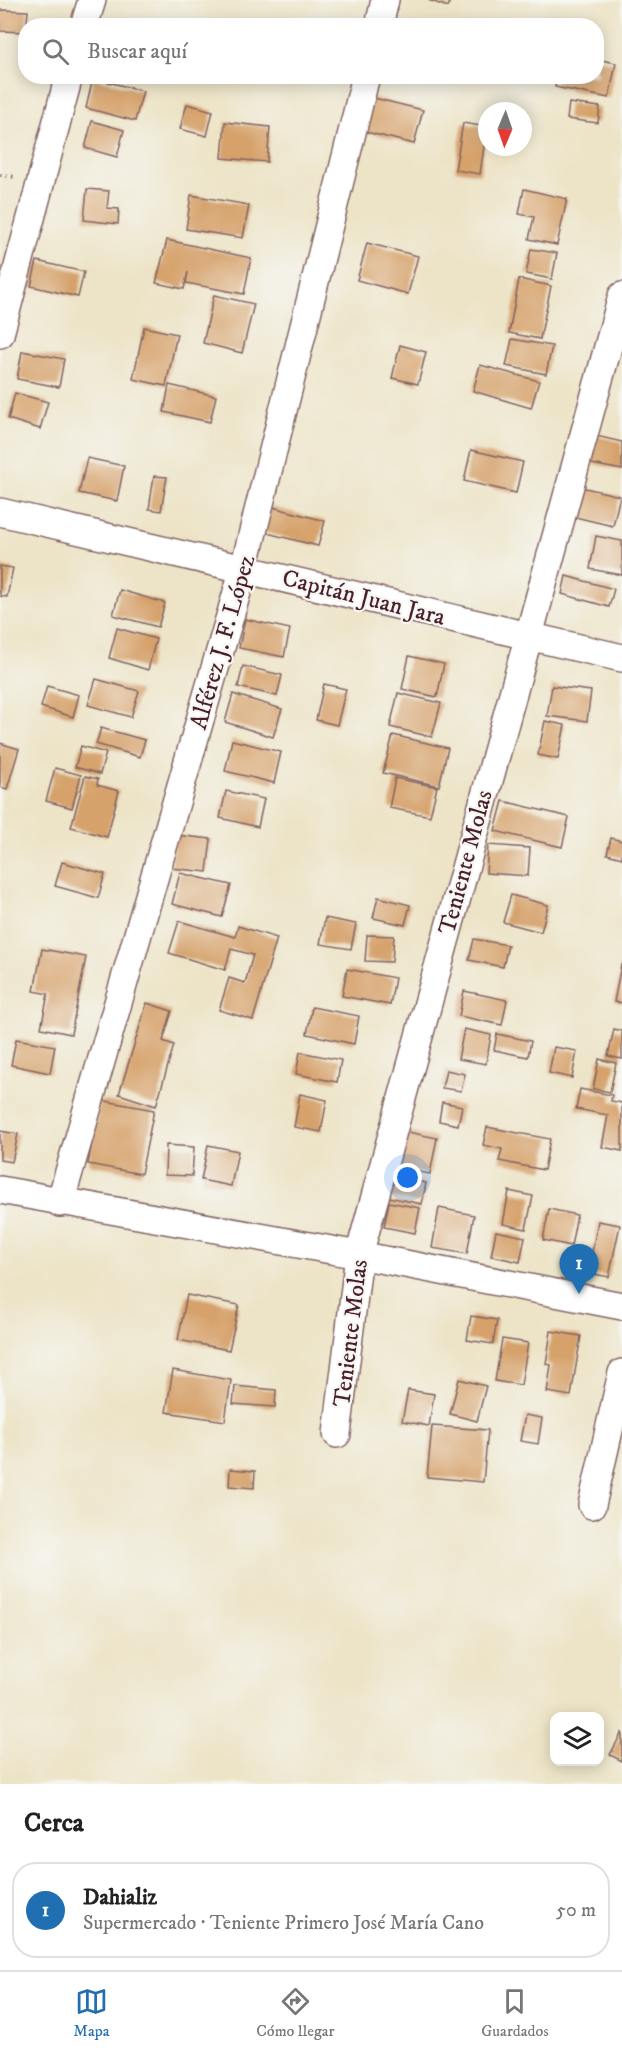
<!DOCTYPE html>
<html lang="es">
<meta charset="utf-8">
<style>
body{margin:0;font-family:"IM FELL DW Pica",serif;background:#f2f2f2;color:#222}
.controls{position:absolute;right:18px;bottom:18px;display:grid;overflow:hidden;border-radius:12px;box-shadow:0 3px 15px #0003}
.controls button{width:54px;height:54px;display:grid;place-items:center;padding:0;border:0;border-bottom:2px solid #e0e0e0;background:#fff;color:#222;font:30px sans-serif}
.compass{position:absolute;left:478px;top:102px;width:54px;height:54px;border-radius:50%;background:#fff;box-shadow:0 3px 15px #0003;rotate:182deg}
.you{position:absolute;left:408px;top:1178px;width:21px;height:21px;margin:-15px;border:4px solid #fff;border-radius:50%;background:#1a73e8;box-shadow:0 0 0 9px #1a73e833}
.badge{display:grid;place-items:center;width:39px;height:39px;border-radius:50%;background:#1f6fb2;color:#fff;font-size:20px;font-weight:700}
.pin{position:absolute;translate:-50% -50px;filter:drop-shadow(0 2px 3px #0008)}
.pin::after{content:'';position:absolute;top:32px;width:21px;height:18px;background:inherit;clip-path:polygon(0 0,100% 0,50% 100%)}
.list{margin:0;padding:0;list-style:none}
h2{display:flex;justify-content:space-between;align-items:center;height:78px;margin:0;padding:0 24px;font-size:26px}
h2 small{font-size:20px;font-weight:400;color:#767676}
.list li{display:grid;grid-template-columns:39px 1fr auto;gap:18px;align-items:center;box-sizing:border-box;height:96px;margin:0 12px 12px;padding:0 12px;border:2px solid #e0e0e0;border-radius:24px}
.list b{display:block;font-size:22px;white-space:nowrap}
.list p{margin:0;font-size:20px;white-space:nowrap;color:#767676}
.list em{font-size:20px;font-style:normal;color:#767676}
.icon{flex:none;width:33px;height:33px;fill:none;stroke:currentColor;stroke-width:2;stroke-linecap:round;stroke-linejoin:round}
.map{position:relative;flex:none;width:622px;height:1784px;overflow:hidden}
.search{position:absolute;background:#fff;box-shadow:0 3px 15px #0003;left:18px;right:18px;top:18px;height:66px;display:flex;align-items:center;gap:15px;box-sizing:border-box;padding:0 21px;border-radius:24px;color:#767676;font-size:22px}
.sheet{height:186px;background:#fff}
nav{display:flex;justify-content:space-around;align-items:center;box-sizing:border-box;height:84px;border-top:2px solid #e0e0e0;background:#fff;font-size:16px;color:#767676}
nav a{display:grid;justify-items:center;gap:3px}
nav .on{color:#1f6fb2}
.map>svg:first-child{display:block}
</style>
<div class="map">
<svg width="622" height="1784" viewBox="0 0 622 1784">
<rect width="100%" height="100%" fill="#f6f6f2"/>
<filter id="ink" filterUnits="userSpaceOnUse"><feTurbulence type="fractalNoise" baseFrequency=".0167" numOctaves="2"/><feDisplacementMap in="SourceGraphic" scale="12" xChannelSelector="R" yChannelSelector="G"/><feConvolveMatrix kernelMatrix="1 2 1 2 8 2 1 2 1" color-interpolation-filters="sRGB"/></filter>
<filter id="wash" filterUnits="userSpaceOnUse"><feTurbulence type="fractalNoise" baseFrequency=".008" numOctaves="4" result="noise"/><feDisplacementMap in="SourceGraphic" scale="24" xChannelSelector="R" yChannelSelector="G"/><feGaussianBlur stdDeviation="1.35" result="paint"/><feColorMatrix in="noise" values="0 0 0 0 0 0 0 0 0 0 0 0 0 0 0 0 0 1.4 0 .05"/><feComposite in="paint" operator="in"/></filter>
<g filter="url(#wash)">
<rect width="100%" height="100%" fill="#ede4c8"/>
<g id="blocks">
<g fill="#d6a16a">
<polygon points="428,0 450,0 448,7"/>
<polygon points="0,10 28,11 26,32 0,31"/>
<polygon points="597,59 616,63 609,98 555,87 557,76 597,76"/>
<polygon points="93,78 143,91 135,121 86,108"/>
<polygon points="370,97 423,110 414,144 362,131"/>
<polygon points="569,103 600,107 598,123 567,119"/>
<polygon points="187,104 213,111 207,136 180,129"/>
<polygon points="92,121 124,130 117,157 85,148"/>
<polygon points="225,122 270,127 267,162 222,158"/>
<polygon points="463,123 487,127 480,174 455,170"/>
<polygon points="87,189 109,191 107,208 119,209 118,224 84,220"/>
<polygon points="524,189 567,199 557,245 529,239 534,217 519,214"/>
<polygon points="191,195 249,205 243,238 186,229"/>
<polygon points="167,240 251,258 244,294 186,283 188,272 184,289 156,283"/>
<polygon points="367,243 418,256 408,294 357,280"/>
<polygon points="531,249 557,253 552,279 526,274"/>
<polygon points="37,261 84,272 78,297 31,286"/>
<polygon points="519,279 551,286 540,339 509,333"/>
<polygon points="214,295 254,304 242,353 203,343"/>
<polygon points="144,327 177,334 166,386 133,379"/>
<polygon points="512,339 552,346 546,374 506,366"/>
<polygon points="400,345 426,352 418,384 392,378"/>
<polygon points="22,351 64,359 59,387 17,379"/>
<polygon points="480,365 539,381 531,408 473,391"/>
<polygon points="169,385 216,396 210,422 164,412"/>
<polygon points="15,393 48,402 40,429 8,419"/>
<polygon points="588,434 622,442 622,470 582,462"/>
<polygon points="471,450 523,462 516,493 464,481"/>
<polygon points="87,458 124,466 117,501 79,493"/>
<polygon points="154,476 167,477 161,511 149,509"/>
<polygon points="581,487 620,496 613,526 575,517"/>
<polygon points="269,506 325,521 318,546 263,532"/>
<polygon points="596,536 622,541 622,575 590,569"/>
<polygon points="0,566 13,568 7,597 0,596"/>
<polygon points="566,576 614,589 609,607 562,594"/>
<polygon points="120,590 165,603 158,627 113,615"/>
<polygon points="245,619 290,629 284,657 239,648"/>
<polygon points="117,628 156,639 148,670 109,658"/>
<polygon points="409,656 444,664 437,697 402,689"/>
<polygon points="243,666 282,675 277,696 238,687"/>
<polygon points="96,679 139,691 131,717 88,705"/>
<polygon points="324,684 346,689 337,725 316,720"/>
<polygon points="47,686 79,695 73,717 41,707"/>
<polygon points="552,686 591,691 587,721 547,716"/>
<polygon points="398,693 441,703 432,737 390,727"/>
<polygon points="233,694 282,709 273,737 225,722"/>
<polygon points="545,721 565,725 558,759 538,755"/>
<polygon points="101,728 145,740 140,757 96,744"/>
<polygon points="393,735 448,748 439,786 383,773"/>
<polygon points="232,740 281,752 274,783 225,771"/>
<polygon points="0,743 19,749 7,789 0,787"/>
<polygon points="81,746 106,753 100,774 75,767"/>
<polygon points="55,768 81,775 72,808 46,801"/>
<polygon points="85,776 98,779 97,785 119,791 107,837 71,827"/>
<polygon points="395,778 437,787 430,816 389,808"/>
<polygon points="226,791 264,799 258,827 220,818"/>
<polygon points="503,801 569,817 562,847 495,831"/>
<polygon points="175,835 211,839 207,872 171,868"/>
<polygon points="611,838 622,841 622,858 607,854"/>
<polygon points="488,845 530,848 528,876 486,873"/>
<polygon points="62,862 105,874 98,898 55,886"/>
<polygon points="180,873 231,885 222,917 172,904"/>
<polygon points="511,895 548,905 541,932 503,922"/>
<polygon points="378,897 410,905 405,925 373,918"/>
<polygon points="325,918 356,924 351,949 320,944"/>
<polygon points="179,921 235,937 238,926 277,938 253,1020 219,1010 229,978 245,983 253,955 231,949 225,970 169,953"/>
<polygon points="367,935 394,936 392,962 365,961"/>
<polygon points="474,939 508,945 503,967 469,960"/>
<polygon points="42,949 86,957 71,1034 41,1028 48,994 34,991"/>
<polygon points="621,965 622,965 622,1003 614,1002"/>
<polygon points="347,969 395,978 390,1005 342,996"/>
<polygon points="464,991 507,1000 502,1025 459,1016"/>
<polygon points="147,1003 172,1011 163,1041 174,1045 156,1106 119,1094"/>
<polygon points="312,1007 359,1016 354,1044 307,1034"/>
<polygon points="464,1029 491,1035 486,1064 458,1059"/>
<polygon points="614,1029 622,1031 622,1059 608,1056"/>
<polygon points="497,1034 531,1041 528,1057 494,1050"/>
<polygon points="16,1039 55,1046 50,1073 11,1065"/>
<polygon points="554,1047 577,1051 572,1078 549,1073"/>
<polygon points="300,1052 341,1060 337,1082 296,1074"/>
<polygon points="599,1059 616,1063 610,1092 593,1089"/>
<polygon points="446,1070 465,1074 461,1091 442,1088"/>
<polygon points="580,1089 612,1095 611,1101 622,1103 622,1151 602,1147 608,1115 576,1109"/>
<polygon points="300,1094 327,1100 321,1132 294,1127"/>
<polygon points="100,1100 154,1110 141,1174 88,1164"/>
<polygon points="442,1102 462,1106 458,1125 439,1121"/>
<polygon points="487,1127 550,1139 544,1170 499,1161 502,1149 483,1145"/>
<polygon points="0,1131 18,1134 12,1162 0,1160"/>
<polygon points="403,1131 437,1138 430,1174 396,1168"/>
<polygon points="166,1145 194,1147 192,1176 165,1175"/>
<polygon points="208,1145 238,1151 231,1186 201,1180"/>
<polygon points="393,1176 426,1183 422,1204 389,1197"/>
<polygon points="509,1191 533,1196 526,1229 503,1224"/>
<polygon points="389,1202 420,1208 415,1233 384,1227"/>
<polygon points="439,1208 474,1215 467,1254 432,1248"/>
<polygon points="549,1209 577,1215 571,1246 543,1240"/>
<polygon points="598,1221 620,1225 609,1277 588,1273"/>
<polygon points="496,1231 525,1237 520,1262 491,1256"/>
<polygon points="187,1295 239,1305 229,1350 178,1340"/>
<polygon points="471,1316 497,1320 493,1344 467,1340"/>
<polygon points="551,1331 581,1336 571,1396 547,1392 551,1365 546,1364"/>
<polygon points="502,1339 528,1343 521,1385 495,1381"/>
<polygon points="173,1370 231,1380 225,1421 166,1412"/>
<polygon points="459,1379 486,1386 477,1421 450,1414"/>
<polygon points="235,1386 276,1390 275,1407 233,1404"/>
<polygon points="408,1390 434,1394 429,1426 402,1421"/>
<polygon points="525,1415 542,1418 538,1444 520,1441"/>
<polygon points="432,1426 488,1430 483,1482 427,1477"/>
<polygon points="230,1469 255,1471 254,1488 229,1486"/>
<polygon points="622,1732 622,1761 610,1755"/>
</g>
</g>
</g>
<g filter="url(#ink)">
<use href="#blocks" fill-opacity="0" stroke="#836462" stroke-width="1.5"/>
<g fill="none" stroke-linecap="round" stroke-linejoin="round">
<defs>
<g id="street">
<polyline points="84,26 92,0"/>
<polyline points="379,26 385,0"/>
<polyline points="0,334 69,76"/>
<polyline points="0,512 622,658"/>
<polyline points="0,1190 359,1255 622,1306"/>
<polyline points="60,1203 244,568 366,76"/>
<polyline points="337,1434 359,1255 622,296"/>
<polyline points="592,1505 622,1373"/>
</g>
</defs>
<use href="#street" stroke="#836462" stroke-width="30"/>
<polyline stroke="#836462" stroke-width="4" stroke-dasharray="1.5 4.5" stroke-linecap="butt" points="0,175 15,177"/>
<use href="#street" stroke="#fff" stroke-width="27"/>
</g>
</g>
<g text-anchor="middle" stroke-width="4.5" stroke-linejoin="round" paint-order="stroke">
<g font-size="24" fill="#4a1f2b" stroke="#f6f6f2">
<text transform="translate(364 597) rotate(14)" y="8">Capitán Juan Jara</text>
<text transform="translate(222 642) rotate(-74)" y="8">Alférez J. F. López</text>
<text transform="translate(465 862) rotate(-75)" y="8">Teniente Molas</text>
<text transform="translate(350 1333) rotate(-83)" y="8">Teniente Molas</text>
</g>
</g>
</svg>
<div class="controls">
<button><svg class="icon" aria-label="layers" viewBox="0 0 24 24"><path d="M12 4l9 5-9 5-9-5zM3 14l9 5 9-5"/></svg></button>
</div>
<svg class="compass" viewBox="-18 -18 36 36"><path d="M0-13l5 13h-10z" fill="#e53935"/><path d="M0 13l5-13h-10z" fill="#767676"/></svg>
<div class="you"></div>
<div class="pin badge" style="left:579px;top:1294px">1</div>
<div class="search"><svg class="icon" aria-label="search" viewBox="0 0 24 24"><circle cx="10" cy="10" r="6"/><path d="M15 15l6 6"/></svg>Buscar aquí</div>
</div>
<section class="sheet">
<h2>Cerca<small></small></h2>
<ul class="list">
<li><span class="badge">1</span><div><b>Dahializ</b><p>Supermercado · Teniente Primero José María Cano</p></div><em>50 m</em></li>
</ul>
</section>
<nav>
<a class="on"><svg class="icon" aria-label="map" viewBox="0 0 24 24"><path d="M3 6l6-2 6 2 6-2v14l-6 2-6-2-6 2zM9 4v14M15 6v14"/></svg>Mapa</a>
<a><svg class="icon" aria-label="directions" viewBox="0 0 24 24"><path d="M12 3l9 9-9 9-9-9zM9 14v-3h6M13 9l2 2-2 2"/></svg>Cómo llegar</a>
<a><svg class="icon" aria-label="saved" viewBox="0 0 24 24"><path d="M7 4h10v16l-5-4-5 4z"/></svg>Guardados</a>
</nav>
